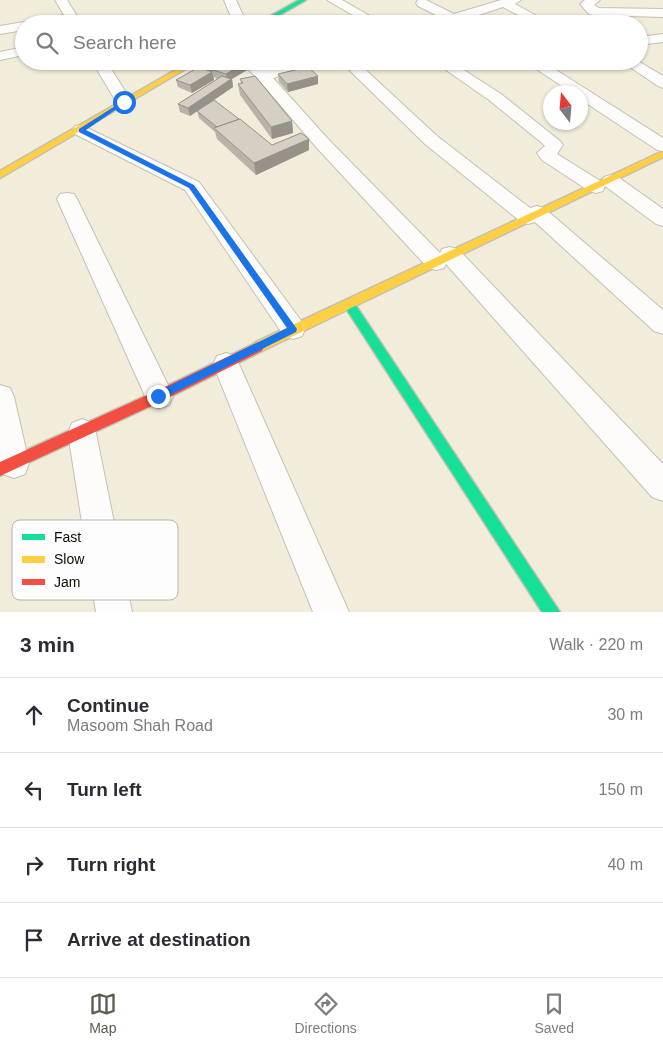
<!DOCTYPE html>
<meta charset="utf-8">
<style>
body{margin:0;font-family:Helvetica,sans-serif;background:#f2f2f3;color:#2b2b33}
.compass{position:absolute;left:543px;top:85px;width:45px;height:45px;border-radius:50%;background:#fff;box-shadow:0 1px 4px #0004;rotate:344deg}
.stop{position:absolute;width:15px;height:15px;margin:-11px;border:4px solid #1a73e8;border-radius:50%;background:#fff}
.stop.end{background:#1a73e8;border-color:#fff;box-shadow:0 1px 5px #0008}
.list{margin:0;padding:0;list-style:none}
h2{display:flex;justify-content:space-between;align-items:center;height:65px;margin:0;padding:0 20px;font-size:21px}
h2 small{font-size:16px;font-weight:400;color:#7c7c81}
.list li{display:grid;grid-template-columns:32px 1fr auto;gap:15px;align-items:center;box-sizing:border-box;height:75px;padding:0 20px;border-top:1px solid #e1e1e2}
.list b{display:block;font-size:19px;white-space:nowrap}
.list p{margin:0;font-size:16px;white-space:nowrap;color:#7c7c81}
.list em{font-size:16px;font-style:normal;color:#7c7c81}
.icon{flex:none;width:28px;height:28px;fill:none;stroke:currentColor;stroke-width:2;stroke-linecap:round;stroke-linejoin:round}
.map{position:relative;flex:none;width:663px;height:612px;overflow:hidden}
.search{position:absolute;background:#fff;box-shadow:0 1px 4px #0004;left:15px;right:15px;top:15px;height:55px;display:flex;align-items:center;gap:12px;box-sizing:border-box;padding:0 18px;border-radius:28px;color:#7c7c81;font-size:19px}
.sheet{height:365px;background:#fff}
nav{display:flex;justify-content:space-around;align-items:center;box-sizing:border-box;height:70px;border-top:1px solid #e1e1e2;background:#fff;font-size:14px;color:#7c7c81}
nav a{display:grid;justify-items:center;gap:2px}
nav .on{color:#5e5a4f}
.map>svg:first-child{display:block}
</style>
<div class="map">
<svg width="663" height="612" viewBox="0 0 663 612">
<rect width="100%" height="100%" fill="#f2ecdb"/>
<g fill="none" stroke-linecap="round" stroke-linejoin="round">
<defs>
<g id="street">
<polygon points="55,0 67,0 82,24 31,24 37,20 64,15"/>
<polygon points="224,0 236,0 247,24 234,24"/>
<polygon points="327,0 342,0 384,24 368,24"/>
<polygon points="418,0 426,0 454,14 501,0 521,0 515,4 551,24 535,24 503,7 464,20 464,24 430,24 431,21 442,18 418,6 416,3"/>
<polygon points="585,0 600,0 594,5 599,8 663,9 663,17 593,15 589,14 580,4"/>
<polygon points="24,22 29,24 24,24 24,30 0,34 0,26"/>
<polygon points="663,34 663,42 639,45 639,37"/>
<polygon points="24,47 24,55 0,60 0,52"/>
<polygon points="92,61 106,61 132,102 130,105 118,105"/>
<path d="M232,61c14,0 23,-1 34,9l31,-9h23l-2,3 -45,14 56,62 111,113 2,-4 8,-2 8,2 205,215v37l-11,-4 -206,-233 -2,4 -8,2 -8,-2 -111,-120 -59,-69 -9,-9 -15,-6z"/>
<polygon points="340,61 356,61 437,136 530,208 537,206 544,208 663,310 663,334 654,331 535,222 528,224 521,222 425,144"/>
<polygon points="433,61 450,61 501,94 560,141 563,145 557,154 602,182 604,177 611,175 618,177 663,209 663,226 656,224 605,186 603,191 596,193 589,191 542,160 537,153 545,146 542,143 489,100"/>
<polygon points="524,61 542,61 663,138 663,151 657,150 580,99 580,92 571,92"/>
<polygon points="621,61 638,61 663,76 663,88 658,86"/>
<polygon points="81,125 199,182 302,322 305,329 302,336 293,339 284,336 185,190 75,134 73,130 75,126"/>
<polygon points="67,193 74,194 77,199 169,387 173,396 169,405 159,408 149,405 57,199 60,194"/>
<polygon points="226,353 235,356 239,364 349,612 313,612 213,364 217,356"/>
<polygon points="0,385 10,388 14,397 29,463 25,474 14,478 3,474 0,465"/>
<polygon points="82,419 92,423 96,433 132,612 96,612 68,433 72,423"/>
</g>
<g id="fast">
<polygon points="299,0 306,0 264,24 256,24"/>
<polygon points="349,300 353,301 560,612 542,612 345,307 343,304 345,301"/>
</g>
<g id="slow">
<polygon points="191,61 199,61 0,178 0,171"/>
<polygon points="663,151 663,157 262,351 258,352 254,351 252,347 254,343"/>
</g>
<polygon id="jam" points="258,342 262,343 264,347 262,351 164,400 0,476 0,462 154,392"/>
</defs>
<use href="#street" stroke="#c5c0b3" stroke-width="2"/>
<use href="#fast" stroke="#c5c0b3" stroke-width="3"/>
<use href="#slow" stroke="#c5c0b3" stroke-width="3"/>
<use href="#jam" stroke="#c5c0b3" stroke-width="3"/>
<use href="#street" fill="#fdfcfa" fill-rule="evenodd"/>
<use href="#fast" fill="#16e098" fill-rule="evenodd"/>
<use href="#slow" fill="#ffcf43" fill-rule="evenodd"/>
<use href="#jam" fill="#f24e42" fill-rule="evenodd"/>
</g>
<g fill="#b7b3a8">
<polygon points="208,61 243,61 247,70 232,79 233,87 204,107 272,145 309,150 256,175 217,139 215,132 199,118 197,111 190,116 180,112 178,104 217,79 214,77 214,80 192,93 178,87 176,80 200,68 200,66"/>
<polygon points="278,74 318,84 288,92 279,82"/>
<polygon points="240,79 292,121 293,133 272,139 240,95 238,84 241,83"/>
</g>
<g fill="#959288">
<polygon points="246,62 247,70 232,79 233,87 190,116 188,108 227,82 226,74"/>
<polygon points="212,72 214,80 192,93 190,85"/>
<polygon points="318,76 318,84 288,92 287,84"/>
<polygon points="292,121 293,133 272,139 271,127"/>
<polygon points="309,139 309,150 256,175 254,163"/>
</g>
<g fill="#d5d0c3" stroke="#959288">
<polygon points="208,61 214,61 229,66 218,61 243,61 246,62 226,74 200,66"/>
<polygon points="199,67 212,72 190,85 176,80"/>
<polygon points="308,67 318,76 287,84 278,74"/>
<polygon points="222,76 231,79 188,108 178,104"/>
<polygon points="255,76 292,121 271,127 238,84 243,83 240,79"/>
<polygon points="214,100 239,119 217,127 197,111"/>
<polygon points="240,119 272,145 301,133 309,139 254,163 214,128"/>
</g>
<polygon fill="#1a73e8" points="123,101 127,102 86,130 194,185 297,329 296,332 158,401 154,396 155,393 287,328 189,188 79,132 79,129"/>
<rect x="12" y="520" width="166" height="80" rx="8" fill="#fdfdfd" stroke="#b6b4b2" stroke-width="1"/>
<rect x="22" y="534" width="23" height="6" fill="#16e098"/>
<rect x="22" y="556" width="23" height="7" fill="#ffcf43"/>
<rect x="22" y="579" width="23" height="6" fill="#f24e42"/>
<g font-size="14" fill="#0f0b03">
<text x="54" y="542">Fast</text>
<text x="54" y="564">Slow</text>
<text x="54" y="587">Jam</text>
</g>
</svg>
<svg class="compass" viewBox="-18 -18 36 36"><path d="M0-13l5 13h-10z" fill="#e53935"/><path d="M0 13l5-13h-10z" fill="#7c7c81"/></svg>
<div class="stop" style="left:124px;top:102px"></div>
<div class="stop end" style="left:158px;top:396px"></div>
<div class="search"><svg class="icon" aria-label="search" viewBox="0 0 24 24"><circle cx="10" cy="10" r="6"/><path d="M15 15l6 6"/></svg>Search here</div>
</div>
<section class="sheet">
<h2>3 min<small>Walk · 220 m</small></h2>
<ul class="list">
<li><svg class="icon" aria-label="ahead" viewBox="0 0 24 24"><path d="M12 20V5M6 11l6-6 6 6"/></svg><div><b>Continue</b><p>Masoom Shah Road</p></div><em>30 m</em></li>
<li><svg class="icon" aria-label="left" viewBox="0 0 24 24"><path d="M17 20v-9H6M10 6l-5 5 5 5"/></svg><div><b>Turn left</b></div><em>150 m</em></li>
<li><svg class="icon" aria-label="right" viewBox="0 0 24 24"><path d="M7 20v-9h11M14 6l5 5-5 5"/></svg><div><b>Turn right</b></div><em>40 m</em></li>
<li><svg class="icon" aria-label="arrive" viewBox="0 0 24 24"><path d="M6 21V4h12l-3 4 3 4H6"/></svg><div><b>Arrive at destination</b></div></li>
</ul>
</section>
<nav>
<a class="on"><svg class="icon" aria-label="map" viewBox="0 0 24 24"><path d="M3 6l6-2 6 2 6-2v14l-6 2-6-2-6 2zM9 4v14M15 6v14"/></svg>Map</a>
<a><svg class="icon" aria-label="directions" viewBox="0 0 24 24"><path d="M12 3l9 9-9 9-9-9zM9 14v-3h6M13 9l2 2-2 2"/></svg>Directions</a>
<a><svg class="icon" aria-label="saved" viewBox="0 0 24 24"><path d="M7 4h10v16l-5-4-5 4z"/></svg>Saved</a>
</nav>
